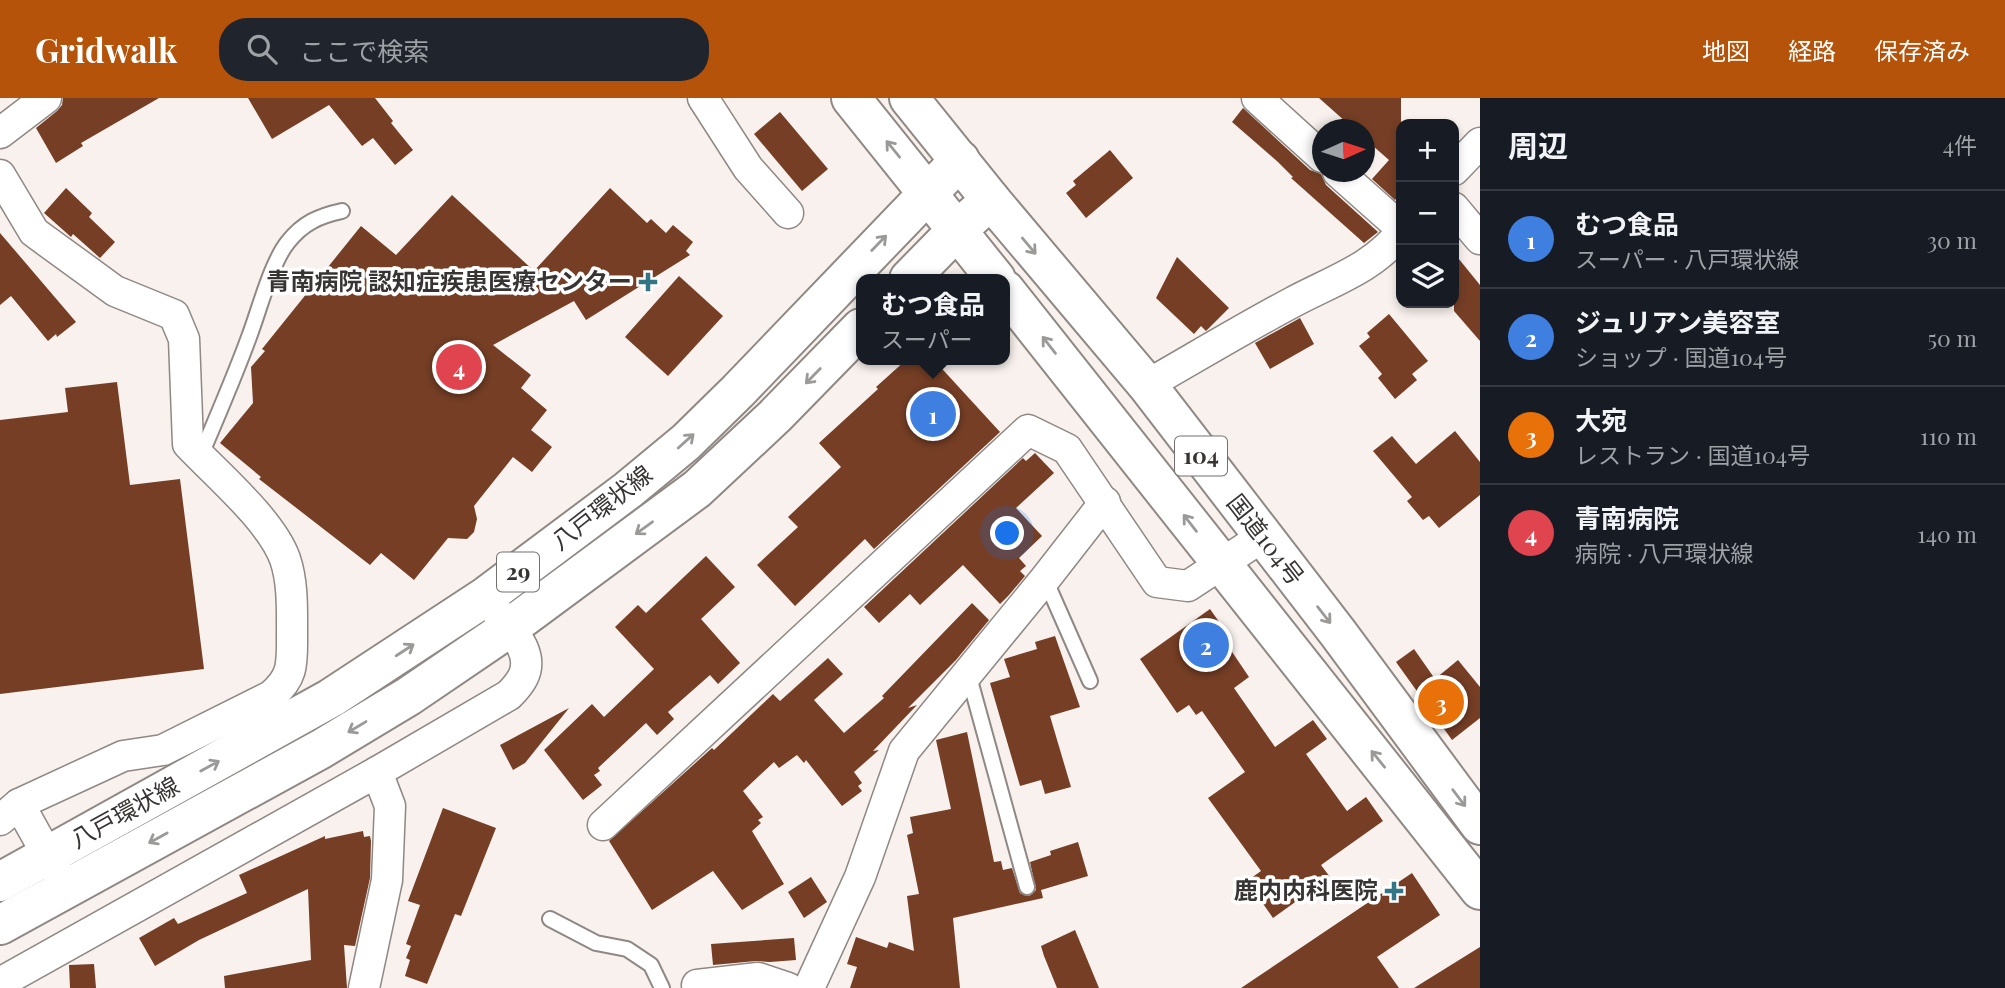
<!DOCTYPE html>
<html lang="ja">
<meta charset="utf-8">
<style>
body{margin:0;font-family:"Playfair Display","Noto Sans JP",serif;background:#20242c;color:#f1f3f6}
.controls{position:absolute;right:21px;top:21px;display:grid;overflow:hidden;border-radius:14px;box-shadow:0 4px 10px #0003}
.controls button{width:63px;height:63px;display:grid;place-items:center;padding:0;border:0;border-bottom:2px solid #363941;background:#171b24;color:#f1f3f6;font:35px sans-serif}
.compass{position:absolute;left:1312px;top:21px;width:63px;height:63px;border-radius:50%;background:#171b24;box-shadow:0 4px 10px #0003;rotate:87deg}
.you{position:absolute;left:1008px;top:436px;width:24px;height:24px;margin:-18px;border:5px solid #fff;border-radius:50%;background:#1a73e8;box-shadow:0 0 0 10px #1a73e833}
.badge{display:grid;place-items:center;width:46px;height:46px;border-radius:50%;background:#b45309;color:#fff;font-size:23px;font-weight:700}
.pin{position:absolute;translate:-50% -50%;border:4px solid #fff;box-shadow:0 2px 7px #0006}
.popup{position:absolute;left:856px;top:176px;width:154px;height:91px;box-sizing:border-box;display:grid;place-content:center;border-radius:14px;background:#171b24;filter:drop-shadow(0 2px 5px #0005);font-size:23px;white-space:nowrap;color:#9ea1a6}
.popup b{font-size:26px;color:#f1f3f6}
.popup::after{content:'';position:absolute;left:50%;top:100%;margin-left:-14px;border:14px solid transparent;border-top-color:#171b24}
.list{margin:0;padding:0;list-style:none}
h2{display:flex;justify-content:space-between;align-items:center;height:91px;margin:0;padding:0 28px;font-size:30px}
h2 small{font-size:23px;font-weight:400;color:#9ea1a6}
.list li{display:grid;grid-template-columns:46px 1fr auto;gap:21px;align-items:center;box-sizing:border-box;height:98px;padding:0 28px;border-top:2px solid #363941}
.list b{display:block;font-size:26px;white-space:nowrap}
.list p{margin:0;font-size:23px;white-space:nowrap;color:#9ea1a6}
.list em{font-size:23px;font-style:normal;color:#9ea1a6}
.icon{flex:none;width:38px;height:38px;fill:none;stroke:currentColor;stroke-width:2;stroke-linecap:round;stroke-linejoin:round}
.map{position:relative;flex:none;width:1480px;height:890px;overflow:hidden}
header{display:flex;align-items:center;gap:42px;box-sizing:border-box;height:98px;padding:0 35px;background:#b45309;color:#fff}
header strong{font-size:33px}
nav{display:flex;gap:38px;margin-inline-start:auto;font-size:24px}
.search{width:490px;height:63px;background:#20242c;display:flex;align-items:center;gap:18px;box-sizing:border-box;padding:0 24px;border-radius:28px;color:#9ea1a6;font-size:26px}
main{display:flex}
aside{flex:1;background:#171b24}
.map>svg:first-child{display:block}
</style>
<header>
<strong>Gridwalk</strong>
<div class="search"><svg class="icon" aria-label="search" viewBox="0 0 24 24"><circle cx="10" cy="10" r="6"/><path d="M15 15l6 6"/></svg>ここで検索</div>
<nav><a>地図</a><a>経路</a><a>保存済み</a></nav>
</header>
<main>
<div class="map">
<svg width="1480" height="890" viewBox="0 0 1480 890">
<rect width="100%" height="100%" fill="#f8f1ed"/>
<g fill="#753e25">
<polygon points="63,0 159,0 81,45 83,48 56,65 36,30 57,13 62,7"/>
<polygon points="248,0 375,0 393,23 391,25 413,52 395,67 373,40 362,48 329,7 272,41"/>
<polygon points="1319,0 1401,0 1401,95 1395,102 1372,81 1389,62 1364,40 1364,32 1355,32"/>
<polygon points="1243,10 1310,72 1321,76 1326,87 1378,134 1364,145 1291,80 1293,79 1278,64 1232,24"/>
<polygon points="780,14 828,71 802,93 754,36"/>
<polygon points="1110,52 1133,80 1086,120 1066,95 1076,87 1073,83"/>
<polygon points="66,90 92,115 89,119 115,144 100,160 73,136 71,139 44,115"/>
<polygon points="610,90 647,125 651,121 666,135 673,127 693,144 686,153 690,157 586,222 574,203 493,247 531,277 521,290 547,312 531,332 552,349 532,374 513,359 474,408 477,421 474,434 467,441 448,440 414,482 381,455 370,467 259,381 261,379 220,345 253,305 251,269 265,253 262,251 361,128 396,157 452,97 534,173"/>
<polygon points="0,135 76,224 57,239 56,236 48,243 11,198 0,207"/>
<polygon points="1454,155 1480,187 1480,243 1454,213"/>
<polygon points="1177,159 1229,210 1206,233 1201,228 1194,236 1156,200"/>
<polygon points="679,178 723,218 668,278 625,239"/>
<polygon points="1389,216 1428,263 1412,276 1417,282 1395,301 1378,280 1382,276 1359,248 1370,239 1367,235"/>
<polygon points="1300,220 1314,246 1270,271 1255,245"/>
<polygon points="906,262 934,262 1000,334 874,451 865,441 795,508 757,467 798,429 788,419 841,369 819,345 878,291 876,289"/>
<polygon points="117,284 130,387 180,381 204,571 0,596 0,322 68,314 65,290"/>
<polygon points="1455,333 1480,364 1480,397 1439,430 1429,418 1423,422 1407,403 1412,399 1373,353 1392,338 1416,366"/>
<polygon points="1035,355 1054,375 1016,410 1042,438 1019,460 1026,468 1020,473 1025,478 1009,497 1000,506 963,467 920,507 910,496 879,525 864,509 1023,360 1026,363"/>
<polygon points="706,458 735,489 701,521 740,565 718,586 710,577 668,614 674,621 657,637 646,625 598,670 600,673 594,677 602,687 583,702 544,652 592,606 604,619 654,571 615,529 638,507 646,515"/>
<polygon points="972,505 989,522 956,562 908,610 917,607 873,653 879,652 854,674 862,685 858,688 862,693 842,708 806,662 804,665 797,657 779,670 774,664 743,693 763,719 758,722 761,725 752,733 784,786 742,812 713,773 652,812 609,743 712,650 714,652 773,596 780,603 828,560 843,576 814,602 844,635 884,600 882,598"/>
<polygon points="1210,511 1229,538 1224,542 1249,579 1234,590 1275,649 1313,622 1327,641 1306,656 1347,713 1366,699 1383,723 1321,767 1330,779 1273,820 1247,783 1261,773 1208,700 1245,674 1202,613 1196,617 1189,607 1177,615 1140,561"/>
<polygon points="1055,538 1080,609 1050,618 1071,689 1045,696 1041,682 1020,688 990,585 1010,579 1004,561 1037,551 1035,544"/>
<polygon points="1414,551 1435,581 1458,562 1480,589 1480,620 1452,642 1396,564"/>
<polygon points="569,610 525,665 513,672 500,647"/>
<polygon points="967,634 994,764 1001,763 1003,772 1012,770 1020,795 1029,798 1036,792 1030,764 1051,757 1050,753 1078,744 1088,778 1041,792 1043,800 953,820 960,890 850,890 857,869 847,866 856,839 887,850 889,844 914,853 907,798 919,796 907,737 913,735 910,719 951,711 936,642"/>
<polygon points="443,710 496,730 461,818 455,816 427,886 405,878 410,862 406,860 411,848 406,846 420,807 408,803"/>
<polygon points="363,733 364,739 370,738 371,743 370,780 355,848 344,847 347,890 225,890 224,878 311,862 308,791 199,842 155,868 139,840 174,820 178,826 247,795 239,777 325,738 325,741"/>
<polygon points="1412,775 1440,817 1377,859 1399,890 1241,890"/>
<polygon points="811,779 827,804 804,820 788,794"/>
<polygon points="1075,832 1099,890 1057,890 1044,858 1041,848"/>
<polygon points="794,840 796,862 770,864 756,863 713,867 711,846"/>
<polygon points="1480,849 1480,890 1414,890"/>
<polygon points="94,866 96,890 70,890 69,867"/>
</g>
<g fill="none" stroke-linecap="round" stroke-linejoin="round">
<defs>
<g id="service">
<path d="M200,359c17,-40 34,-79 49,-120 10,-26 22,-74 39,-95 15,-19 31,-26 54,-31"/>
<polyline points="1045,481 1090,583"/>
<polyline points="968,575 1027,789"/>
<polyline points="550,821 596,845 627,851 651,867 662,890"/>
</g>
<g id="minor">
<polyline points="703,0 748,70 788,115"/>
<polyline points="1257,0 1322,59"/>
<polyline points="0,35 46,0"/>
<polyline points="1454,72 1480,45"/>
<polyline points="1338,74 1401,130"/>
<path d="M0,77l34,57 81,59 59,24 10,24 4,105c29,31 83,76 97,115 8,23 7,51 7,75 0,29 2,43 -21,62l-108,54 -40,6 -104,48 -19,16"/>
<polyline points="1454,110 1480,141"/>
<path d="M1147,287c49,-28 97,-57 146,-83 39,-21 81,-34 108,-70"/>
<polyline points="19,706 58,776"/>
<polyline points="603,727 1028,332 1067,351 1157,484 1188,488 1262,439"/>
<path d="M0,885l377,-211 132,-77c5,-5 11,-12 14,-18 12,-24 -12,-47 -26,-65"/>
<polyline points="697,887 758,880 788,890"/>
<polyline points="364,890 387,782 390,708 377,674"/>
<polyline points="809,890 860,779 904,653 1045,481 1105,404"/>
</g>
<g id="primary">
<polyline points="909,181 957,132 991,102"/>
<polyline points="0,784 331,600 485,499 628,392 686,344 738,293 960,62"/>
<polyline points="0,827 321,651 409,598 509,530 697,391 775,318 861,230"/>
</g>
<g id="trunk">
<polyline points="851,0 996,181"/>
<polyline points="909,0 991,102 1147,287 1338,535 1480,727"/>
<polyline points="1005,192 1480,792"/>
</g>
</defs>
<use href="#service" stroke="#8f8885" stroke-width="18"/>
<use href="#minor" stroke="#8f8885" stroke-width="33"/>
<use href="#primary" stroke="#8f8885" stroke-width="42"/>
<use href="#trunk" stroke="#8f8885" stroke-width="42"/>
<use href="#service" stroke="#fff" stroke-width="14"/>
<use href="#minor" stroke="#fff" stroke-width="30"/>
<use href="#primary" stroke="#fff" stroke-width="38"/>
<use href="#trunk" stroke="#fff" stroke-width="38"/>
</g>
<defs><path id="oneway-shaft" d="M-6 0H5M1.5-3L5.5 0L1.5 3" fill="none" stroke-width="1.6" stroke-linecap="round" stroke-linejoin="round" transform="scale(1.75)"/></defs>
<g stroke="#9b9a99">
<use href="#oneway-shaft" transform="translate(893 51) rotate(-129)"/>
<use href="#oneway-shaft" transform="translate(879 145) rotate(-46)"/>
<use href="#oneway-shaft" transform="translate(1029 148) rotate(50)"/>
<use href="#oneway-shaft" transform="translate(1049 247) rotate(-128)"/>
<use href="#oneway-shaft" transform="translate(813 278) rotate(134)"/>
<use href="#oneway-shaft" transform="translate(686 343) rotate(-42)"/>
<use href="#oneway-shaft" transform="translate(1190 425) rotate(-128)"/>
<use href="#oneway-shaft" transform="translate(644 430) rotate(144)"/>
<use href="#oneway-shaft" transform="translate(1324 517) rotate(52)"/>
<use href="#oneway-shaft" transform="translate(405 552) rotate(-33)"/>
<use href="#oneway-shaft" transform="translate(357 629) rotate(149)"/>
<use href="#oneway-shaft" transform="translate(1378 661) rotate(-129)"/>
<use href="#oneway-shaft" transform="translate(210 668) rotate(-29)"/>
<use href="#oneway-shaft" transform="translate(1459 700) rotate(53)"/>
<use href="#oneway-shaft" transform="translate(158 740) rotate(151)"/>
</g>
<g fill="#327685" stroke="#fff" stroke-width="2.5">
<path d="M644.5 173.5h7v7h7v7h-7v7h-7v-7h-7v-7h7z"/>
<path d="M1390.5 782.5h7v7h7v7h-7v7h-7v-7h-7v-7h7z"/>
</g>
<g text-anchor="middle" stroke-width="7" stroke-linejoin="round" paint-order="stroke">
<g fill="#fff" stroke="#737170" stroke-width="2">
<rect x="1175" y="338.5" width="52" height="39" rx="5"/>
<rect x="497" y="454.5" width="42" height="39" rx="5"/>
</g>
<g font-size="23" font-weight="bold" fill="#373433">
<text x="1201" y="366">104</text>
<text x="518" y="482">29</text>
</g>
<g font-size="24" font-weight="bold" fill="#373433" stroke="#fff" text-anchor="end">
<text x="632" y="192">青南病院 認知症疾患医療センター</text>
<text x="1378" y="801">鹿内内科医院</text>
</g>
<g font-size="24" fill="#373433" stroke="#fff">
<text transform="translate(602 410) rotate(-38)" y="8">八戸環状線</text>
<text transform="translate(1265 442) rotate(52)" y="8">国道104号</text>
<text transform="translate(125 715) rotate(-29)" y="8">八戸環状線</text>
</g>
</g>
</svg>
<div class="controls">
<button>+</button>
<button>−</button>
<button><svg class="icon" aria-label="layers" viewBox="0 0 24 24"><path d="M12 4l9 5-9 5-9-5zM3 14l9 5 9-5"/></svg></button>
</div>
<svg class="compass" viewBox="-18 -18 36 36"><path d="M0-13l5 13h-10z" fill="#e53935"/><path d="M0 13l5-13h-10z" fill="#9ea1a6"/></svg>
<div class="you"></div>
<div class="pin badge" style="left:933px;top:316px;background:#3f7fe0">1</div>
<div class="popup"><b>むつ食品</b>スーパー</div>
<div class="pin badge" style="left:1206px;top:547px;background:#3f7fe0">2</div>
<div class="pin badge" style="left:1441px;top:604px;background:#e8710a">3</div>
<div class="pin badge" style="left:459px;top:269px;background:#e0444e">4</div>
</div>
<aside>
<h2>周辺<small>4件</small></h2>
<ul class="list">
<li><span class="badge" style="background:#3f7fe0">1</span><div><b>むつ食品</b><p>スーパー · 八戸環状線</p></div><em>30 m</em></li>
<li><span class="badge" style="background:#3f7fe0">2</span><div><b>ジュリアン美容室</b><p>ショップ · 国道104号</p></div><em>50 m</em></li>
<li><span class="badge" style="background:#e8710a">3</span><div><b>大宛</b><p>レストラン · 国道104号</p></div><em>110 m</em></li>
<li><span class="badge" style="background:#e0444e">4</span><div><b>青南病院</b><p>病院 · 八戸環状線</p></div><em>140 m</em></li>
</ul>
</aside>
</main>
